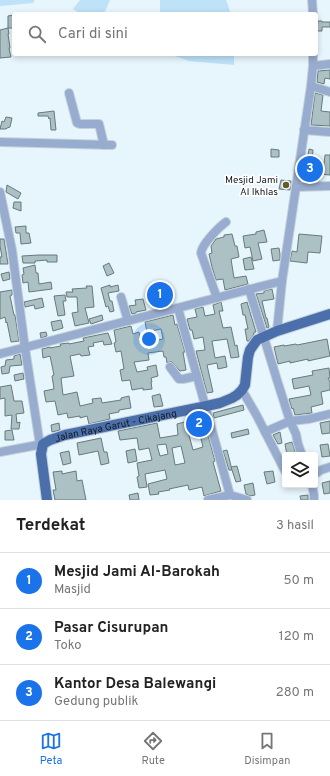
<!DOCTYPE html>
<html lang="id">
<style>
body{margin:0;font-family:Overpass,sans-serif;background:#f6f6f6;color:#222}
.controls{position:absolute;right:12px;bottom:12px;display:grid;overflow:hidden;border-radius:4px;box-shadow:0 2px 6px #0003}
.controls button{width:36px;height:36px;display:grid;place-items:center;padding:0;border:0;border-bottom:1px solid #e0e0e0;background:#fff;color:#222;font:20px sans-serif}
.you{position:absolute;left:149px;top:339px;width:14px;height:14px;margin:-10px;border:3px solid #fff;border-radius:50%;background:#1a73e8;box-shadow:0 0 0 6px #1a73e833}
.badge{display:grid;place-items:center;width:26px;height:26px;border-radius:50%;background:#1a73e8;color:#fff;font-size:13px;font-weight:700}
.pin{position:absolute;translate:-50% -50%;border:2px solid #fff;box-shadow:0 1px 4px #0006}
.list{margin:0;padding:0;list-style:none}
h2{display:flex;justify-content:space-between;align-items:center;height:52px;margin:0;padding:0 16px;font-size:17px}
h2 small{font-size:13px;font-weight:400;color:#767676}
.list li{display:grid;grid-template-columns:26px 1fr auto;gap:12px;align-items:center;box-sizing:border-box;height:56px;padding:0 16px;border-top:1px solid #e0e0e0}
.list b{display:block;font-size:15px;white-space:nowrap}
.list p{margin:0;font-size:13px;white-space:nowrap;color:#767676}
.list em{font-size:13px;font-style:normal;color:#767676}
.icon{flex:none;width:22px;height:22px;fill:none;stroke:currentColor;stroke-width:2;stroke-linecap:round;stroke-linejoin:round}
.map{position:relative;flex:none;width:330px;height:500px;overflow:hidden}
.search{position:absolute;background:#fff;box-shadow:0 2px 6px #0003;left:12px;right:12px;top:12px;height:44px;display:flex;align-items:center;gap:10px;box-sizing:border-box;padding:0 14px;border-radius:4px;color:#767676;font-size:15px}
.sheet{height:220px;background:#fff}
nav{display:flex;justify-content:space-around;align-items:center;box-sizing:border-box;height:56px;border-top:1px solid #e0e0e0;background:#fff;font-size:11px;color:#767676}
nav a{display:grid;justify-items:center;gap:2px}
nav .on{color:#1a73e8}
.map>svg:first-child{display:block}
</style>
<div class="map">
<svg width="330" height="500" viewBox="0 0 330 500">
<rect width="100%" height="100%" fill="#e7f5fd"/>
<g fill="#bee2f8">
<polygon points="0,0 35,0 33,3 0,6"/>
<polygon points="80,0 110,0 104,14 81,14 73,9"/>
<polygon points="160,0 226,0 231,14 160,14"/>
<polygon points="169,54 234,54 234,65 189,61"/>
</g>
<g fill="#acc1c4" stroke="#677a7d" fill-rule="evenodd">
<polygon points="14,15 14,28 8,28 8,16"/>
<polygon points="318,21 322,21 322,22 330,22 330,27 322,27 322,31 317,31"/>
<polygon points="8,28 9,34 8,34 10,48 9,48 11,57 0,58 0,30"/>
<polygon points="330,70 330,79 325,78 324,84 317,82 318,71"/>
<polygon points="315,93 323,95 321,111 330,112 330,126 311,125"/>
<polygon points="54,111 56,130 51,130 50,118 49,119 48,116 38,116 38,113"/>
<polygon points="6,117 12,118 10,127 7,128 6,129 0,129 2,121 4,122"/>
<polygon points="271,149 279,150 279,157 271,157"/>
<polygon points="309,149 313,150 312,161 314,161 314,163 324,164 325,155 330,155 330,175 319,174 319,181 314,181 314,177 306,177 307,161"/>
<polygon points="281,180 291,181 290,190 279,189"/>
<polygon points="7,185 21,193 18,199 6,192"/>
<polygon points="14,202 21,202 21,211 13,208"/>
<polygon points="26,226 26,233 29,233 31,243 21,244 20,233 16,233 15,227"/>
<polygon points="264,230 267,242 258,243 262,259 253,261 250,247 245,248 243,236 256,234 256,232"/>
<polygon points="232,234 235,246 237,246 239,257 231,259 234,278 246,276 248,284 225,290 223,279 216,280 212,267 209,254 212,253 211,246 216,239 224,237 224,235"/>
<polygon points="299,234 322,236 320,253 308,252 307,263 290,261 292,251 297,252"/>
<polygon points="0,239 4,239 8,264 0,264 0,257 2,257 0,246"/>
<polygon points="279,248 280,254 280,260 273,261 271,249"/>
<polygon points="39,255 57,255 57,262 47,262 47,260 35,261 35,263 23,263 22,256"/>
<polygon points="251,257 254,269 245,270 243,259"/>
<polygon points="109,263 114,273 107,276 103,266"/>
<polygon points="35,265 36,273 38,273 39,284 51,282 52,289 29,292 28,282 23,283 22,275 24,274 23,268"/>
<polygon points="9,272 10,279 3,281 1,274"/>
<polygon points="110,285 110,287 118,285 119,291 108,293 110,301 112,301 114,311 110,312 108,306 106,307 101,288"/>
<polygon points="86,286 92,286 94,307 85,308 89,323 75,326 72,313 78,312 77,297 67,297 66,292 73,292 72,289 87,288"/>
<polygon points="272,289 274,299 262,301 266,318 267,318 269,327 267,328 256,294 264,293 264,291"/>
<polygon points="12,290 12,295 10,296 14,315 15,315 19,341 11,342 7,322 6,323 5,317 0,319 0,292"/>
<polygon points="155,290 164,290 165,299 156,299"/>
<polygon points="65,295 66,301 63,301 65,315 58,316 54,296"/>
<polygon points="42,298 44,307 35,309 34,305 25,307 24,302"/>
<polygon points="143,299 146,310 136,312 136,313 132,314 129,306 136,305 135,300"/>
<polygon points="221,302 223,311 219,311 223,328 231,327 235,346 237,345 239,357 231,358 227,339 212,341 215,358 225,356 227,367 218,369 217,363 207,365 213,392 207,393 196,351 205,350 203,337 194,339 192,330 190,330 187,319 197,317 195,309 203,307 205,316 215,314 213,305"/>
<polygon points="247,302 256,332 254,332 254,334 249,341 247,341 245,329 248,329 245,315 243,315 241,304"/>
<polygon points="102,315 103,320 91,324 89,319"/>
<polygon points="173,315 175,325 177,324 185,352 183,352 186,370 180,371 172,362 170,362 167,363 166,357 164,357 163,351 148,353 149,360 134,362 137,372 148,370 147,367 156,365 158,376 151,378 152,382 151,382 152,389 143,390 143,388 132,390 130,380 122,381 120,370 124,369 121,351 116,352 114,343 116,342 114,330 131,326 133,334 139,332 141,343 163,339 161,329 147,332 145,322"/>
<polygon points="61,320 63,328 53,331 51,322"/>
<polygon points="46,332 47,336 41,338 40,333"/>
<polygon points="108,333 112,344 104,345 103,341 93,343 94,346 88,347 90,355 81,356 80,354 70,356 74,376 61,378 63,395 77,392 80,406 93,403 92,399 101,398 102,403 121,400 121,398 129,396 131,408 119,410 119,412 109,414 110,419 89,424 87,416 80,418 80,416 68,418 67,413 58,415 55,401 46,402 44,391 54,389 52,376 54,375 50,356 43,358 42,349 50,347 50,348 61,346 60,344 69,343 69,344 84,341 83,338"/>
<polygon points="327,339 330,356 308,361 308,359 290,363 290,361 278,364 274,347 284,345 284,346 296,344 297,345"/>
<polygon points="20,354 22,365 10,366 9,373 2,374 1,367 5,366 6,360 14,359 14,356"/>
<polygon points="329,368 330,378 328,378 330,382 330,390 321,392 323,404 311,407 312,413 295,415 293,408 292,409 289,399 311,395 309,386 294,389 292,379 313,375 312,371"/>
<polygon points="23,373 24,379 15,381 14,375"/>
<polygon points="11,385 14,401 22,401 24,413 16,414 17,423 20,422 19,429 11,429 12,415 5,416 5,398 0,399 0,387"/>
<polygon points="160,394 163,406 154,407 152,396"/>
<polygon points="243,405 244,410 214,418 213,413"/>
<path d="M203,417l12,44 -2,1 8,29 -14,4 -3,1 -2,-9 -13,3 -1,-5 -19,4 1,1 -12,2 1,2 -9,1 -2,-11 19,-5 -2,-9 -20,4 2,13 -8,1 -2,-11 2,-1 -2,-13 15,-3 -3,-12 -10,2 -2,-12 -17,2 -2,-9 39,-8 3,15 18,-3 -1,-11zM198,426l5,21 -10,3 -6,-22zM166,444l2,10 -8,2 -3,-11zM181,446l4,17 -10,2 -3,-17z"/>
<polygon points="330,421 330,433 322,434 320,423"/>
<polygon points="59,423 60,430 52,432 51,425"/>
<polygon points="248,429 249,434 232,438 231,433"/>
<polygon points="12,430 14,440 5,440 5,431"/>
<polygon points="280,432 282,443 278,444 273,435"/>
<polygon points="101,438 104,452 107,452 109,463 101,465 98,451 79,455 77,443"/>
<polygon points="292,442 296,454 287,455 285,444"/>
<polygon points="328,444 330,456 322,457 320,445"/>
<polygon points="135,449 137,461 128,463 126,451"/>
<polygon points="227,450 232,470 229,470 223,451"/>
<polygon points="69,451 71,463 63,465 60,453"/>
<polygon points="237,466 241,481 236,482 231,467"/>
<polygon points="62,471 62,474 76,471 77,481 82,480 86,500 55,500 53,490 56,490 53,472"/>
<polygon points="273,471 275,482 267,484 264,472"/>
<polygon points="330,481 330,493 324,494 322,483"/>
<polygon points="253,483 255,495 250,496 246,494 244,485"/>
<polygon points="138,493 139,500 130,500 129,495"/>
<polygon points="308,495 308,500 301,500 300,496"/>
</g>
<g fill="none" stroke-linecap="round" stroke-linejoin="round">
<defs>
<g id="minor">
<polyline points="312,0 313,14"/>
<polyline points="313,66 330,64"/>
<polyline points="311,86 330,92"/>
<polyline points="69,93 77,123 80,124 99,124 104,145"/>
<polyline points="304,130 330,132"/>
<polyline points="0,142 112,145"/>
<polyline points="296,187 330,186"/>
<polyline points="0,192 12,250 25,348 40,445"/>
<polyline points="249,289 277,380 290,421 296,434 298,444 302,455"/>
<polyline points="121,297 128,321"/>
<path d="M217,298l-16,-45c1,-9 18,-26 25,-31"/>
<polyline points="178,308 230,495"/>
<polyline points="277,331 282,281 311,86 313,66 313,54"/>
<polyline points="0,354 282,281"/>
<polyline points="170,367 179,379 183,379 197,376"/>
<polyline points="242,390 257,416 285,471"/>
<polyline points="265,432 290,421 309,419 330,414"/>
<polyline points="0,452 43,444"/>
<polyline points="315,474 321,470 330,467"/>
<polyline points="312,485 314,495 314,500"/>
<polyline points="208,500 230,495 247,500"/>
</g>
<g id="major">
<path id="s1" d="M47,500l-6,-46 2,-10 7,-4 15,-5 137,-28 18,-4 12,-5 5,-3 5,-5 3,-5 3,-28 2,-7 7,-10 20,-9 53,-17"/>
</g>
</defs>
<use href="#minor" stroke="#c5d2d9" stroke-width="10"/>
<use href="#major" stroke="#c5d2d9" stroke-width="12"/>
<use href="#minor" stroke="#97acce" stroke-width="8"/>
<use href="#major" stroke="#4b6fab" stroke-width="10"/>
</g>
<circle fill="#5e5e2b" stroke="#fff" stroke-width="1.5" cx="286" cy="185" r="4"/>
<g text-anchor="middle" stroke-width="3.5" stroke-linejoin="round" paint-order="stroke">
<g font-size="10" fill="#13191d" stroke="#fff" text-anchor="end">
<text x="278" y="183">Mesjid Jami<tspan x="278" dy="12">Al Ikhlas</tspan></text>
</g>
<g font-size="10" fill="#13191d" stroke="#fff">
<text dy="4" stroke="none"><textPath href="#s1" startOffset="132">Jalan Raya Garut - Cikajang</textPath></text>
</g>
</g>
</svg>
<div class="controls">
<button><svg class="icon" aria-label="layers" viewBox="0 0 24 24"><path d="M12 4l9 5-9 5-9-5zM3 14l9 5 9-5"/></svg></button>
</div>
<div class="you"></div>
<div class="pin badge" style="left:160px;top:295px">1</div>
<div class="pin badge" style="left:199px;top:424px">2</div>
<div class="pin badge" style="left:310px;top:169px">3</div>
<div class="search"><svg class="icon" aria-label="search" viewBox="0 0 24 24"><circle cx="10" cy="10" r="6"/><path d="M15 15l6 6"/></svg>Cari di sini</div>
</div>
<section class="sheet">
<h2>Terdekat<small>3 hasil</small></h2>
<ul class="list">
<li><span class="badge">1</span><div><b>Mesjid Jami Al-Barokah</b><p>Masjid</p></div><em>50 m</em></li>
<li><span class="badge">2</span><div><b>Pasar Cisurupan</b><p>Toko</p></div><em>120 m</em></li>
<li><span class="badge">3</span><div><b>Kantor Desa Balewangi</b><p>Gedung publik</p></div><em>280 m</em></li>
</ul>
</section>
<nav>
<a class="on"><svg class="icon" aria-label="map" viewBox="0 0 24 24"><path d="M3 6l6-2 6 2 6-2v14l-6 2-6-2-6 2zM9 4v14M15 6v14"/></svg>Peta</a>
<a><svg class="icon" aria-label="directions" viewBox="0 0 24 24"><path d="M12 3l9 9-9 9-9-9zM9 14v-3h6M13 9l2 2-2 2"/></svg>Rute</a>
<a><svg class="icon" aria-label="saved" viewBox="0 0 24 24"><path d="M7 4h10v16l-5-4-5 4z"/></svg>Disimpan</a>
</nav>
